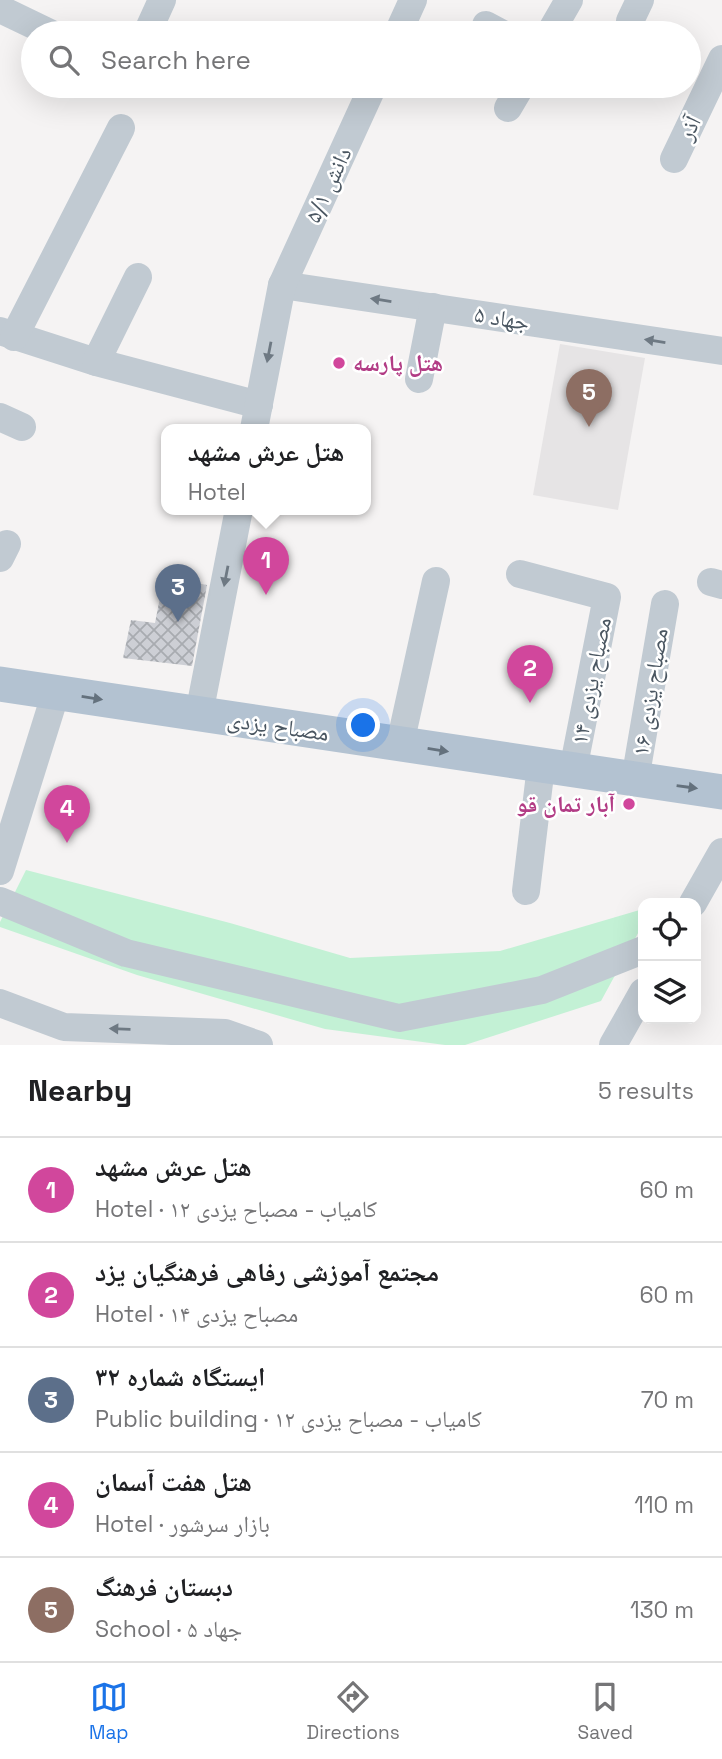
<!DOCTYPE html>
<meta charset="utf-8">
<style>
body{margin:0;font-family:"Space Grotesk","Noto Naskh Arabic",sans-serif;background:#f2f2f2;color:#202124}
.controls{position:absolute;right:21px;bottom:21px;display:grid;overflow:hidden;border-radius:14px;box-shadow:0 7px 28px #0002}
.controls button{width:63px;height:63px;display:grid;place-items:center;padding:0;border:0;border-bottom:2px solid #e0e0e0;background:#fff;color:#202124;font:35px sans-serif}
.you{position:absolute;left:364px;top:726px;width:24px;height:24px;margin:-18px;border:5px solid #fff;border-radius:50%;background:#1a73e8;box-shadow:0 0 0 10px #1a73e833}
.badge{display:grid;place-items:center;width:46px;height:46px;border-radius:50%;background:#1a73e8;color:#fff;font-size:23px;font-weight:700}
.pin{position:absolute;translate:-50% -58px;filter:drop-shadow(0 2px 4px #0008)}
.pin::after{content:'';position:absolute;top:37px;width:24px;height:21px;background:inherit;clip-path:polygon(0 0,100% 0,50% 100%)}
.popup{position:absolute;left:161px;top:424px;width:210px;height:91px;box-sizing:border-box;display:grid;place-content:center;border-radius:14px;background:#fff;filter:drop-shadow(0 2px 5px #0005);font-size:23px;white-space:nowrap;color:#757577}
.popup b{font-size:26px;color:#202124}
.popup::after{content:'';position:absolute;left:50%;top:100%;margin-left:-14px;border:14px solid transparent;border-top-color:#fff}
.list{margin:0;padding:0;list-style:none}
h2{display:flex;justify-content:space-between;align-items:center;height:91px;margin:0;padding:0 28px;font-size:30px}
h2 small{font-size:23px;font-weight:400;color:#757577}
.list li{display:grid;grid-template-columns:46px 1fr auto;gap:21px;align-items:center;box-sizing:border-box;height:105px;padding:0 28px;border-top:2px solid #e0e0e0}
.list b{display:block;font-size:26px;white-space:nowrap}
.list p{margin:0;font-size:23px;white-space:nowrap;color:#757577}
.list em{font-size:23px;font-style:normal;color:#757577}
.icon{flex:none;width:38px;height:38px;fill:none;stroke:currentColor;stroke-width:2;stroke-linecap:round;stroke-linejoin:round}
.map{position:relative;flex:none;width:722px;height:1045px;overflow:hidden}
.search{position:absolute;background:#fff;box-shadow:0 7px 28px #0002;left:21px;right:21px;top:21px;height:77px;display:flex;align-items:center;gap:18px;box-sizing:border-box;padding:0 24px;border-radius:38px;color:#757577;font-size:26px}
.sheet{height:616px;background:#fff}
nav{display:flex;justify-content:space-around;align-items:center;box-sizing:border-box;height:98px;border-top:2px solid #e0e0e0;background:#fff;font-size:19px;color:#757577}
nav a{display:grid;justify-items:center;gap:4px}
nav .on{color:#1a73e8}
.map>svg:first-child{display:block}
</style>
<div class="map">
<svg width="722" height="1045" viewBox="0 0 722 1045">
<defs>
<pattern id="building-cross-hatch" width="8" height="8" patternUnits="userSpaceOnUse" patternTransform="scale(1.75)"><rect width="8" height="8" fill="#cdcfd5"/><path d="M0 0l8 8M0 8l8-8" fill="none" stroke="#a8abb0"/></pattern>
</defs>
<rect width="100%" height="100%" fill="#f5f3f3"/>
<polygon fill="#e6e4e5" points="560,344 645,358 618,510 533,495"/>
<polygon fill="#c3f1d5" points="26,870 230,923 350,958 500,951 643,909 643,924 601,1001 465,1045 445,1045 325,1029 137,975 0,927 0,922"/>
<polygon fill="url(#building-cross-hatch)" points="164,577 207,585 192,666 123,658 131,620 155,623"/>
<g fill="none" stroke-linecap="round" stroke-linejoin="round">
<g stroke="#c1cad2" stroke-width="28">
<polyline points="0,9 50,33"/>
<polyline points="630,21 640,0"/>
<polyline points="486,25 501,33"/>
<polyline points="147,33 162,0"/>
<polyline points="398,33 413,0"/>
<polyline points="550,33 569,0"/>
<polyline points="508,108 521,86"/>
<polyline points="674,159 722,59"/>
<polyline points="282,285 722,351"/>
<polyline points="0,331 96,362 259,405"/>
<polyline points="14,337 121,128"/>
<polyline points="96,362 138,277"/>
<polyline points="419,379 433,307"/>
<polyline points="0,417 22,427"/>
<polyline points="254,429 282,285 373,86"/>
<polyline points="0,558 7,544"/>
<polyline points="520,574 607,597 573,770"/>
<polyline points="711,582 722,585"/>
<polyline points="199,714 239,509"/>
<polyline points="400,744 436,581"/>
<polyline points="635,780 665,604"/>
<polyline points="0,871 56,692"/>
<polyline points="526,891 541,766"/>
<polyline points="0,901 126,953 399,1018 542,990 643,950"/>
<polyline points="693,903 722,852"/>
<polyline points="0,1003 64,1027 225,1033 259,1045"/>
<polyline points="613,1045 643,992"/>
</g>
<polyline stroke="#b3c2d1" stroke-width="35" points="0,684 722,792"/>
</g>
<defs><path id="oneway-solid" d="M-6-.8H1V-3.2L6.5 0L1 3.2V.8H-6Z" transform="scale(1.75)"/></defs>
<g fill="#6e7983">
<use href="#oneway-solid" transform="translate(381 300) rotate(-171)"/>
<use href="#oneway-solid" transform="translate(655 341) rotate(-171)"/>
<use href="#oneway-solid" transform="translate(269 352) rotate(101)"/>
<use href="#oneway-solid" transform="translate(226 576) rotate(101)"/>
<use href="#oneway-solid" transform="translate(120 1029) rotate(-178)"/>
</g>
<g fill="#64717d">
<use href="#oneway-solid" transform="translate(92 698) rotate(9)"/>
<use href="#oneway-solid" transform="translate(438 750) rotate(9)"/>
<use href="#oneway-solid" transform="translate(687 787) rotate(8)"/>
</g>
<g fill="#d1479c" stroke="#fff" stroke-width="2.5">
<circle cx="339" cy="363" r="7"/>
<circle cx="629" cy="804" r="7"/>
</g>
<g text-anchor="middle" stroke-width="5" stroke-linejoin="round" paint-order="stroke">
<g font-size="23" fill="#4a5661" stroke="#fff">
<text transform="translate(689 128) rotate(-64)" y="8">آذر</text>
<text transform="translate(328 185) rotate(-65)" y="8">دانش ۵/۱</text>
<text transform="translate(502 318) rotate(9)" y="8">جهاد ۵</text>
<text transform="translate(591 681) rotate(-79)" y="8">مصباح یزدی ۱۴</text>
<text transform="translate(650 692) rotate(-81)" y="8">مصباح یزدی ۱۶</text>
<text transform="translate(278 726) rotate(8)" y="8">مصباح یزدی</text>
</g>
<g font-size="23" font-weight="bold" fill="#b23c85" stroke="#fff" text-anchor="start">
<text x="353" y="371">هتل پارسه</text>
<text x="615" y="812" text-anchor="end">آبار تمان قو</text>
</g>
</g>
</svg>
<div class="controls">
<button><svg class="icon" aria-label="locate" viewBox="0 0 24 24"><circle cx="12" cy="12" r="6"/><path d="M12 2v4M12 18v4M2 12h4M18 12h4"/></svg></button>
<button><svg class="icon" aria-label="layers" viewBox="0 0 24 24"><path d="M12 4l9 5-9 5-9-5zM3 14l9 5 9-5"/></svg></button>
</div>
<div class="you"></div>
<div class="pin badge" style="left:266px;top:595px;background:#d1479c">1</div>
<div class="popup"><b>هتل عرش مشهد</b>Hotel</div>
<div class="pin badge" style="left:530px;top:703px;background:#d1479c">2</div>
<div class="pin badge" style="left:178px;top:622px;background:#5c6f8a">3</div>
<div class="pin badge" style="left:67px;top:843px;background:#d1479c">4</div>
<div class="pin badge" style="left:589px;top:427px;background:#8d6e63">5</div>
<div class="search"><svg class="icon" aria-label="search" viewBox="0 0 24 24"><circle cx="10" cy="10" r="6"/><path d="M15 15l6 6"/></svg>Search here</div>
</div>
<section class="sheet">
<h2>Nearby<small>5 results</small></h2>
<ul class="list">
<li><span class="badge" style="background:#d1479c">1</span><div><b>هتل عرش مشهد</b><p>Hotel · کامیاب - مصباح یزدی ۱۲</p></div><em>60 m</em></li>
<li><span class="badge" style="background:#d1479c">2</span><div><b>مجتمع آموزشی رفاهی فرهنگیان یزد</b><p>Hotel · مصباح یزدی ۱۴</p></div><em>60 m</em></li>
<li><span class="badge" style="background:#5c6f8a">3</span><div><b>ایستگاه شماره ۳۲</b><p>Public building · کامیاب - مصباح یزدی ۱۲</p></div><em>70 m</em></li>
<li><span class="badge" style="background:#d1479c">4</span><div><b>هتل هفت آسمان</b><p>Hotel · بازار سرشور</p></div><em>110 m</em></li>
<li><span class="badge" style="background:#8d6e63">5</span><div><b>دبستان فرهنگ</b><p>School · جهاد ۵</p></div><em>130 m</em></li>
</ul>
</section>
<nav>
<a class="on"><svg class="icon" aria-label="map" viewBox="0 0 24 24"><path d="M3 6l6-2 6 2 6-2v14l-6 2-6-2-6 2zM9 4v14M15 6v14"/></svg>Map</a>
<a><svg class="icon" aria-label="directions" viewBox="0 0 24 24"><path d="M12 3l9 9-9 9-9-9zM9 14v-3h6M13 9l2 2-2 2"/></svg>Directions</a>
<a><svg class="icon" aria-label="saved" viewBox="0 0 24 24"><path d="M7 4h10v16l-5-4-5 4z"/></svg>Saved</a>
</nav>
